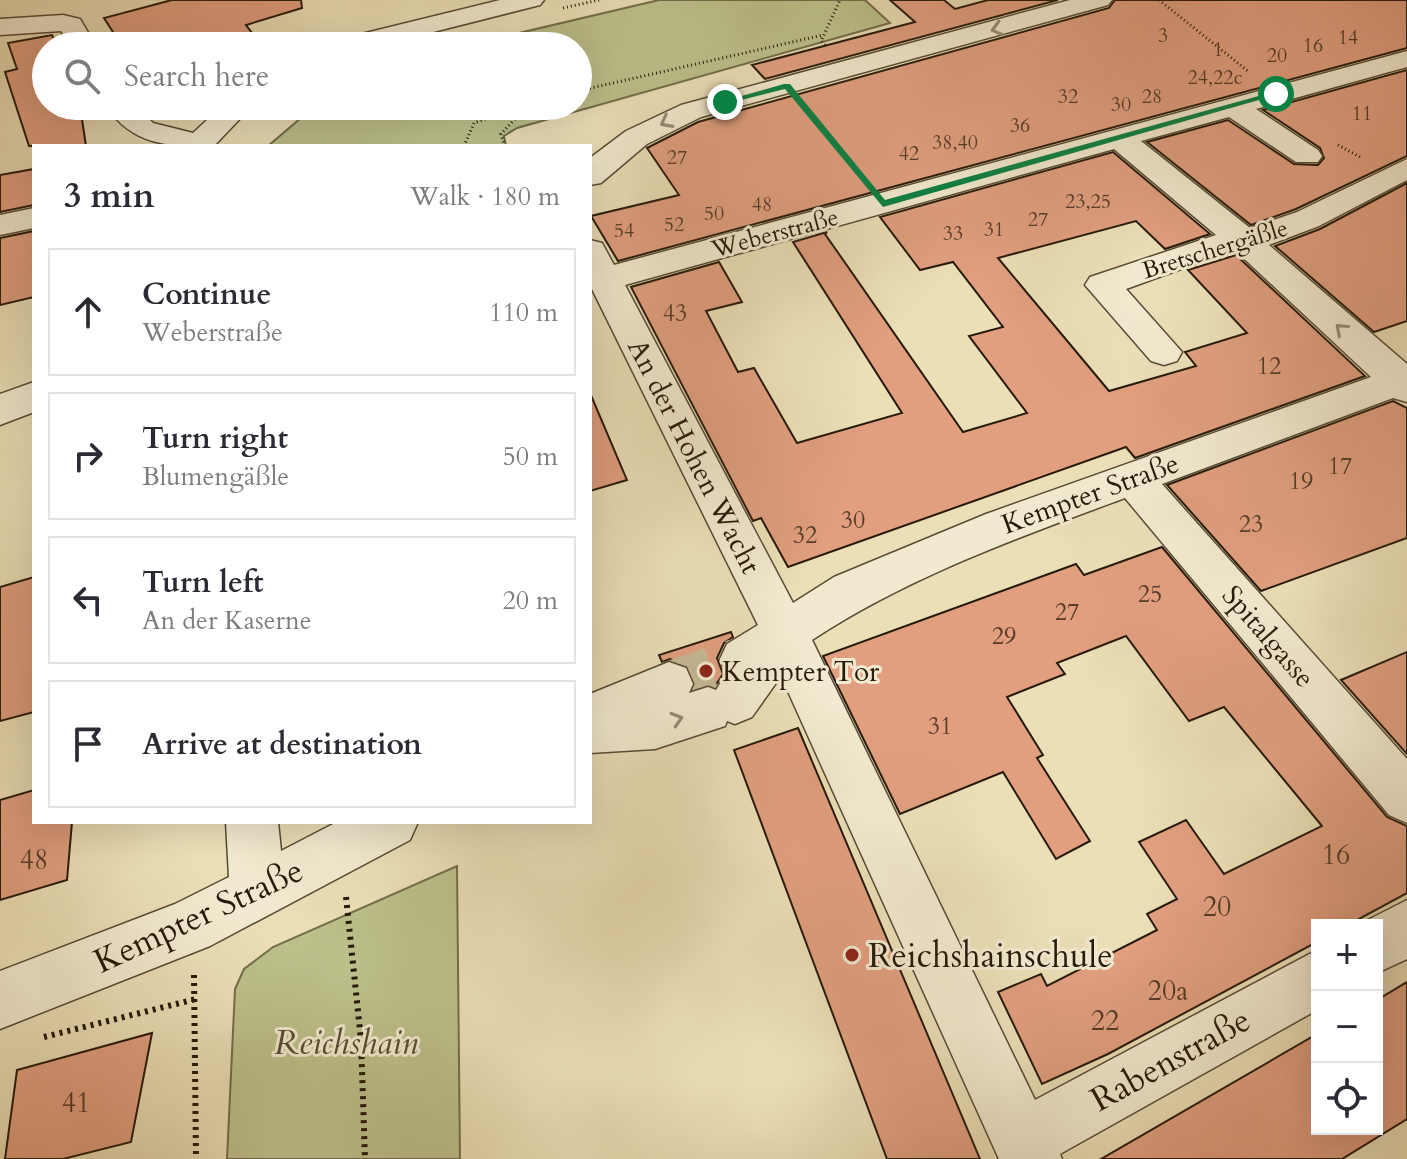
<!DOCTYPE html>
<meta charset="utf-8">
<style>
body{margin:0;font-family:Cardo,serif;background:#f2f2f3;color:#2b2b33}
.controls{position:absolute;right:24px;bottom:24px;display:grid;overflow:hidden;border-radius:0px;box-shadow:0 8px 32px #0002}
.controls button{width:72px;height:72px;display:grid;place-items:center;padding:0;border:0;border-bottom:2px solid #e1e1e2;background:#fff;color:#2b2b33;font:40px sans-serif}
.stop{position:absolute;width:24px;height:24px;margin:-18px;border:6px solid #0b8043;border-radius:50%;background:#fff}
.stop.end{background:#0b8043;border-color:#fff;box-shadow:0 2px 8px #0008}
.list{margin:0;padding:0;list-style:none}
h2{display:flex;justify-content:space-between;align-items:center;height:104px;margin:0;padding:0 32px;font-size:34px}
h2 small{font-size:26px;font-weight:400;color:#7c7c81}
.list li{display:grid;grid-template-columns:52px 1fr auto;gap:24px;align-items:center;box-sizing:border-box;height:128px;margin:0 16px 16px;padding:0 16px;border:2px solid #e1e1e2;border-radius:0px}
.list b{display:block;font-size:30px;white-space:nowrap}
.list p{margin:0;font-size:26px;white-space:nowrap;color:#7c7c81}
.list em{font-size:26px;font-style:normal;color:#7c7c81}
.icon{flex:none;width:44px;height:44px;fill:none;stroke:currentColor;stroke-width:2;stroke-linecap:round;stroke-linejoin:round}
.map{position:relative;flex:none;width:1407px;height:1159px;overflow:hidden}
.search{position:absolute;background:#fff;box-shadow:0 8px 32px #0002;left:32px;top:32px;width:560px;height:88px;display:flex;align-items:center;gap:20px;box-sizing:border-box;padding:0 28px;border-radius:44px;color:#7c7c81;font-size:30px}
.panel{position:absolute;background:#fff;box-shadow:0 8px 32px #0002;left:32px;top:144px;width:560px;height:680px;border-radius:0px}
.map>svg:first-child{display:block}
</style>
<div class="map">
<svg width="1407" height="1159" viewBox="0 0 1407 1159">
<rect width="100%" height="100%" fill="#ebdfb7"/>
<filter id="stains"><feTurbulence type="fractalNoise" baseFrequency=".0025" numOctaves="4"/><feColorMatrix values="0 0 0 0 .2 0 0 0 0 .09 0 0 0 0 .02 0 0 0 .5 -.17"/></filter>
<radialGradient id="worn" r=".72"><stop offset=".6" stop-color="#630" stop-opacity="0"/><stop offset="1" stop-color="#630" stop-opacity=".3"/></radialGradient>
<g fill="#bcc08b" stroke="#726d4a" stroke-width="2">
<polygon points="659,0 865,0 890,23 517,128 504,136 506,146 268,146 315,106 578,106 578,46 464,46"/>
<polygon points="457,866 460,1159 227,1159 235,989 244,969 273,947"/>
</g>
<g fill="#e19f80" stroke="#271a0a" stroke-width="2">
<polygon points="172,0 301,0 302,8 246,25 262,46 122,46 104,18"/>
<polygon points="890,0 944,0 955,9 988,0 1058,0 765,79 752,65 915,22"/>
<polygon points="1115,0 1407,0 1407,48 618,261 591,216 679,195 647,148 698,122 1109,8"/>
<polygon points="52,35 57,46 46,46 46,106 80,106 86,146 29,146 5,72 17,69 8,43"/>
<polygon points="1407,70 1407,156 1296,209 1251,225 1147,142 1228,120 1294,164 1318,165 1324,158 1320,148 1263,110"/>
<polygon points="1113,152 1210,234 1165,249 1136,221 998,258 1109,391 1196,366 1185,352 1247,333 1188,270 1236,255 1365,376 1135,458 1126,447 788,567 761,518 753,521 631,287 719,262 742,302 706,311 738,372 754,368 797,443 902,413 793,242 827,232 825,234 963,432 1027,413 969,336 1003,327 953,262 920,270 880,217"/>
<polygon points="34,169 34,205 0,212 0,175"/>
<polygon points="1407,183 1407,321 1374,332 1275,246 1320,229"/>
<polygon points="34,231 34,297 0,305 0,238"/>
<polygon points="590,393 627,480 590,491"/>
<polygon points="1393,401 1407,408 1407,538 1261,591 1167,485"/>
<polygon points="1162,547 1387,817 1407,826 1407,893 1348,925 1317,925 1317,942 1108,1054 1042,1084 998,992 1041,974 1047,986 1157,930 1147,914 1177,899 1139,842 1186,820 1224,874 1322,826 1224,707 1189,721 1126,636 1057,663 1065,674 1007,697 1043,755 1037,758 1090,841 1056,859 1003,772 900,814 823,656 1076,564 1084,575"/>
<polygon points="34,577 34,712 0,721 0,587"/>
<polygon points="731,632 733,637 724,643 717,658 723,674 715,686 707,684 694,688 696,683 687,665 670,659 662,662 659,655"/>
<polygon points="1407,652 1407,754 1341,680"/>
<polygon points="798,728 980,1159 887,1159 734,750"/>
<polygon points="34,790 34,822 72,822 67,880 0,900 0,800"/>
<polygon points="1407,982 1407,1119 1342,1159 1101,1159 1317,1034 1317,1129 1377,1129 1377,1000"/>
<polygon points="152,1033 131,1142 63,1159 5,1159 17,1070"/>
</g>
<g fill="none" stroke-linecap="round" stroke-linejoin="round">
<polyline stroke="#c4b894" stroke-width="45" stroke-dasharray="45 22" stroke-linecap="butt" points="669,684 743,659"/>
<defs>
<g id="minor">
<polygon points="500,0 544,0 540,5 378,46 333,46 337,40"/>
<polygon points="1070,0 1112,0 1108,5 701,117 647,144 601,183 590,185 590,158 626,131 681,105"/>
<polygon points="63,15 80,19 96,46 70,46 61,31 0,35 0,19"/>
<path d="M1407,51v16l-151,42 62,41 4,6 -4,6h-22l-67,-45 -88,24 109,87 47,-16 110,-53v21l-88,46 -50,19 138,119v38l-14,-4 -231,86 245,275v64l-18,-8 -264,-317c-108,40 -217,79 -313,142l223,460 282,-150v60l-257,144 2,5h-63l-218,-483 -29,41 -17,7 -8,-3 -2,5 -70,23 -65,4v-59l79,-32 17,6 7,16 -4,9 19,-6 8,3 10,-16 -6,-15 7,-15 31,-19 -168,-340v-45l12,3 12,22zM1114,149l102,86 -126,42 -5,8 66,76 13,4 13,-4 5,-9 -56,-63 88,-32 23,-5 134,125 -385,137 -152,63 -41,26 -168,-318z"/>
<path d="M106,106h30l17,17 40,10 29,-27h30l-38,40c-45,0 -80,1 -108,-40z"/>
<polygon points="34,208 34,228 0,235 0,215"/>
<polygon points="34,382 34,412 0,425 0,394"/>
<polygon points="226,822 278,822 281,851 337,822 418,822 410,840 210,946 0,1029 0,971 175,904 229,877"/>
<polygon points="1407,900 1407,959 1377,973 1377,925 1358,925"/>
</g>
</defs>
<use href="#minor" stroke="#584b35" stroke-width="3"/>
<g stroke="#271a0a" stroke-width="3" stroke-dasharray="1 3" stroke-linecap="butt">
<polyline points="1159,0 1249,72"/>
<polyline points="563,8 599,0"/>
<polyline points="825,45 821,41 840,0"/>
<polyline points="578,91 823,35"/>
<polyline points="806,109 862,179"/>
<polyline points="1338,145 1360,157"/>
<polyline points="464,146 474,123 523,106"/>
<polyline points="505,146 501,134 526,107"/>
</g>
<g stroke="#271a0a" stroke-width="6" stroke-dasharray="3 5" stroke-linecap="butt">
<polyline points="346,897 361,1040 365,1159"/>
<polyline points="194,975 196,1159"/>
<polyline points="44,1037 196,999"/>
</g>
<use href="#minor" fill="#f2ead0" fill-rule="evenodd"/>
</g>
<defs><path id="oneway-chevron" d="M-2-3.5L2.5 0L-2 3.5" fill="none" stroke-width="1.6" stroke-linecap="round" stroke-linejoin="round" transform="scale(2)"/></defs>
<g stroke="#978c77">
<use href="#oneway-chevron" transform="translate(997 29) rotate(164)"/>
<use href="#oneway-chevron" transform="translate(666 122) rotate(152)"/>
<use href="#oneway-chevron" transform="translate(1341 329) rotate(-138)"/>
<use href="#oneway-chevron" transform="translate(677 719) rotate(-17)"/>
</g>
<polygon fill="#0b8043" points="784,84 790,84 885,200 1273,92 1280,94 883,207 785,89 725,104 720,102"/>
<g fill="#8f2418" stroke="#f2ead0" stroke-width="3">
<circle cx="706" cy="671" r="8"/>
<circle cx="852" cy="955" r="8"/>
</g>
<g text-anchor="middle" stroke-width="6" stroke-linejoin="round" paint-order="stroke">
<g font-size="20" fill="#563b28">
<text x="1163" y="42">3</text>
<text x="1348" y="44">14</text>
<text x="1313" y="52">16</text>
<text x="1218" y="56">1</text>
<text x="1277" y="62">20</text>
<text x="1215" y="84">24,22c</text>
<text x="1068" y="103">32</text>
<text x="1152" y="103">28</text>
<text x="1121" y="111">30</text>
<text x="1362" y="120">11</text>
<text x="1020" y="132">36</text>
<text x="955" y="149">38,40</text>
<text x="909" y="160">42</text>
<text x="677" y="164">27</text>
<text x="1088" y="208">23,25</text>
<text x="762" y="211">48</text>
<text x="714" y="220">50</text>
<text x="1038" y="226">27</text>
<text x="674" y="231">52</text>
<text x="994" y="236">31</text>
<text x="624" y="237">54</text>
<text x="953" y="240">33</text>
</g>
<g font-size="24" fill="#271a0a" stroke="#f2ead0">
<text transform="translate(775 233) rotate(-15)" y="8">Weberstraße</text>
<text transform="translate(1215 249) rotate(-17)" y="8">Bretschergäßle</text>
</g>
<g font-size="24" fill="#563b28">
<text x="675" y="321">43</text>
<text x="1269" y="374">12</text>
<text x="1340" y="474">17</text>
<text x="1301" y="489">19</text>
<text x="853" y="528">30</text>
<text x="1251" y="532">23</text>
<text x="805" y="543">32</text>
<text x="1150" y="602">25</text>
<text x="1067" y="620">27</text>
<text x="1004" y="644">29</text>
<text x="940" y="734">31</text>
</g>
<g font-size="28" fill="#271a0a" stroke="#f2ead0">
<text transform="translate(695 456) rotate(63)" y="10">An der Hohen Wacht</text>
<text transform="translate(1090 493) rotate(-20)" y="10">Kempter Straße</text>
<text transform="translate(1269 636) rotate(49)" y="10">Spitalgasse</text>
</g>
<g font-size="28" fill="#271a0a" stroke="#f2ead0" text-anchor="start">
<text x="722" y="681">Kempter Tor</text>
</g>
<g font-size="28" fill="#563b28">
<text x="1336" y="864">16</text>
<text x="34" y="869">48</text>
<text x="1217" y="916">20</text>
<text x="1168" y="1000">20a</text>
<text x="1105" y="1030">22</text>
<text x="76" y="1112">41</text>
</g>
<g font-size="34" fill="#271a0a" stroke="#f2ead0">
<text transform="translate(198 915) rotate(-25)" y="12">Kempter Straße</text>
<text transform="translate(1170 1059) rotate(-29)" y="12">Rabenstraße</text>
</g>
<g font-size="34" fill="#271a0a" stroke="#f2ead0" text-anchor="start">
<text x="868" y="967">Reichshainschule</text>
</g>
<g font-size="34" font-style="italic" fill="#544c31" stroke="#f2ead0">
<text x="346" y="1054">Reichshain</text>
</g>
</g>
<rect width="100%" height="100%" filter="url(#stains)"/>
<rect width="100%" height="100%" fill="url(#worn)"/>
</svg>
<div class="controls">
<button>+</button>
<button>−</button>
<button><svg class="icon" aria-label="locate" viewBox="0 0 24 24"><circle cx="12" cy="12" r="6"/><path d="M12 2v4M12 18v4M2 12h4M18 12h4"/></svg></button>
</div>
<div class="stop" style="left:1276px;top:94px"></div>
<div class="stop end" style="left:725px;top:102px"></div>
<div class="search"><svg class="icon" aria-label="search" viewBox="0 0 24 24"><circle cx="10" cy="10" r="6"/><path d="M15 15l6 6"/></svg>Search here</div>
<section class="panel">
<h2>3 min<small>Walk · 180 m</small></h2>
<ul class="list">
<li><svg class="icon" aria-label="ahead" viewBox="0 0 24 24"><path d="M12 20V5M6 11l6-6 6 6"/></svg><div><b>Continue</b><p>Weberstraße</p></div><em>110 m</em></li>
<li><svg class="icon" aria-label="right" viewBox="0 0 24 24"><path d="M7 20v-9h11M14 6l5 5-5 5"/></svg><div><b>Turn right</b><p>Blumengäßle</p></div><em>50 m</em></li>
<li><svg class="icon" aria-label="left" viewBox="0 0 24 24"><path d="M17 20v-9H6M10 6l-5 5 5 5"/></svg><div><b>Turn left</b><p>An der Kaserne</p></div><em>20 m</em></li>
<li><svg class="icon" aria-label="arrive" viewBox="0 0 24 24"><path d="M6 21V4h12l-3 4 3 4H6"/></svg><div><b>Arrive at destination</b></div></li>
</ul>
</section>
</div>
